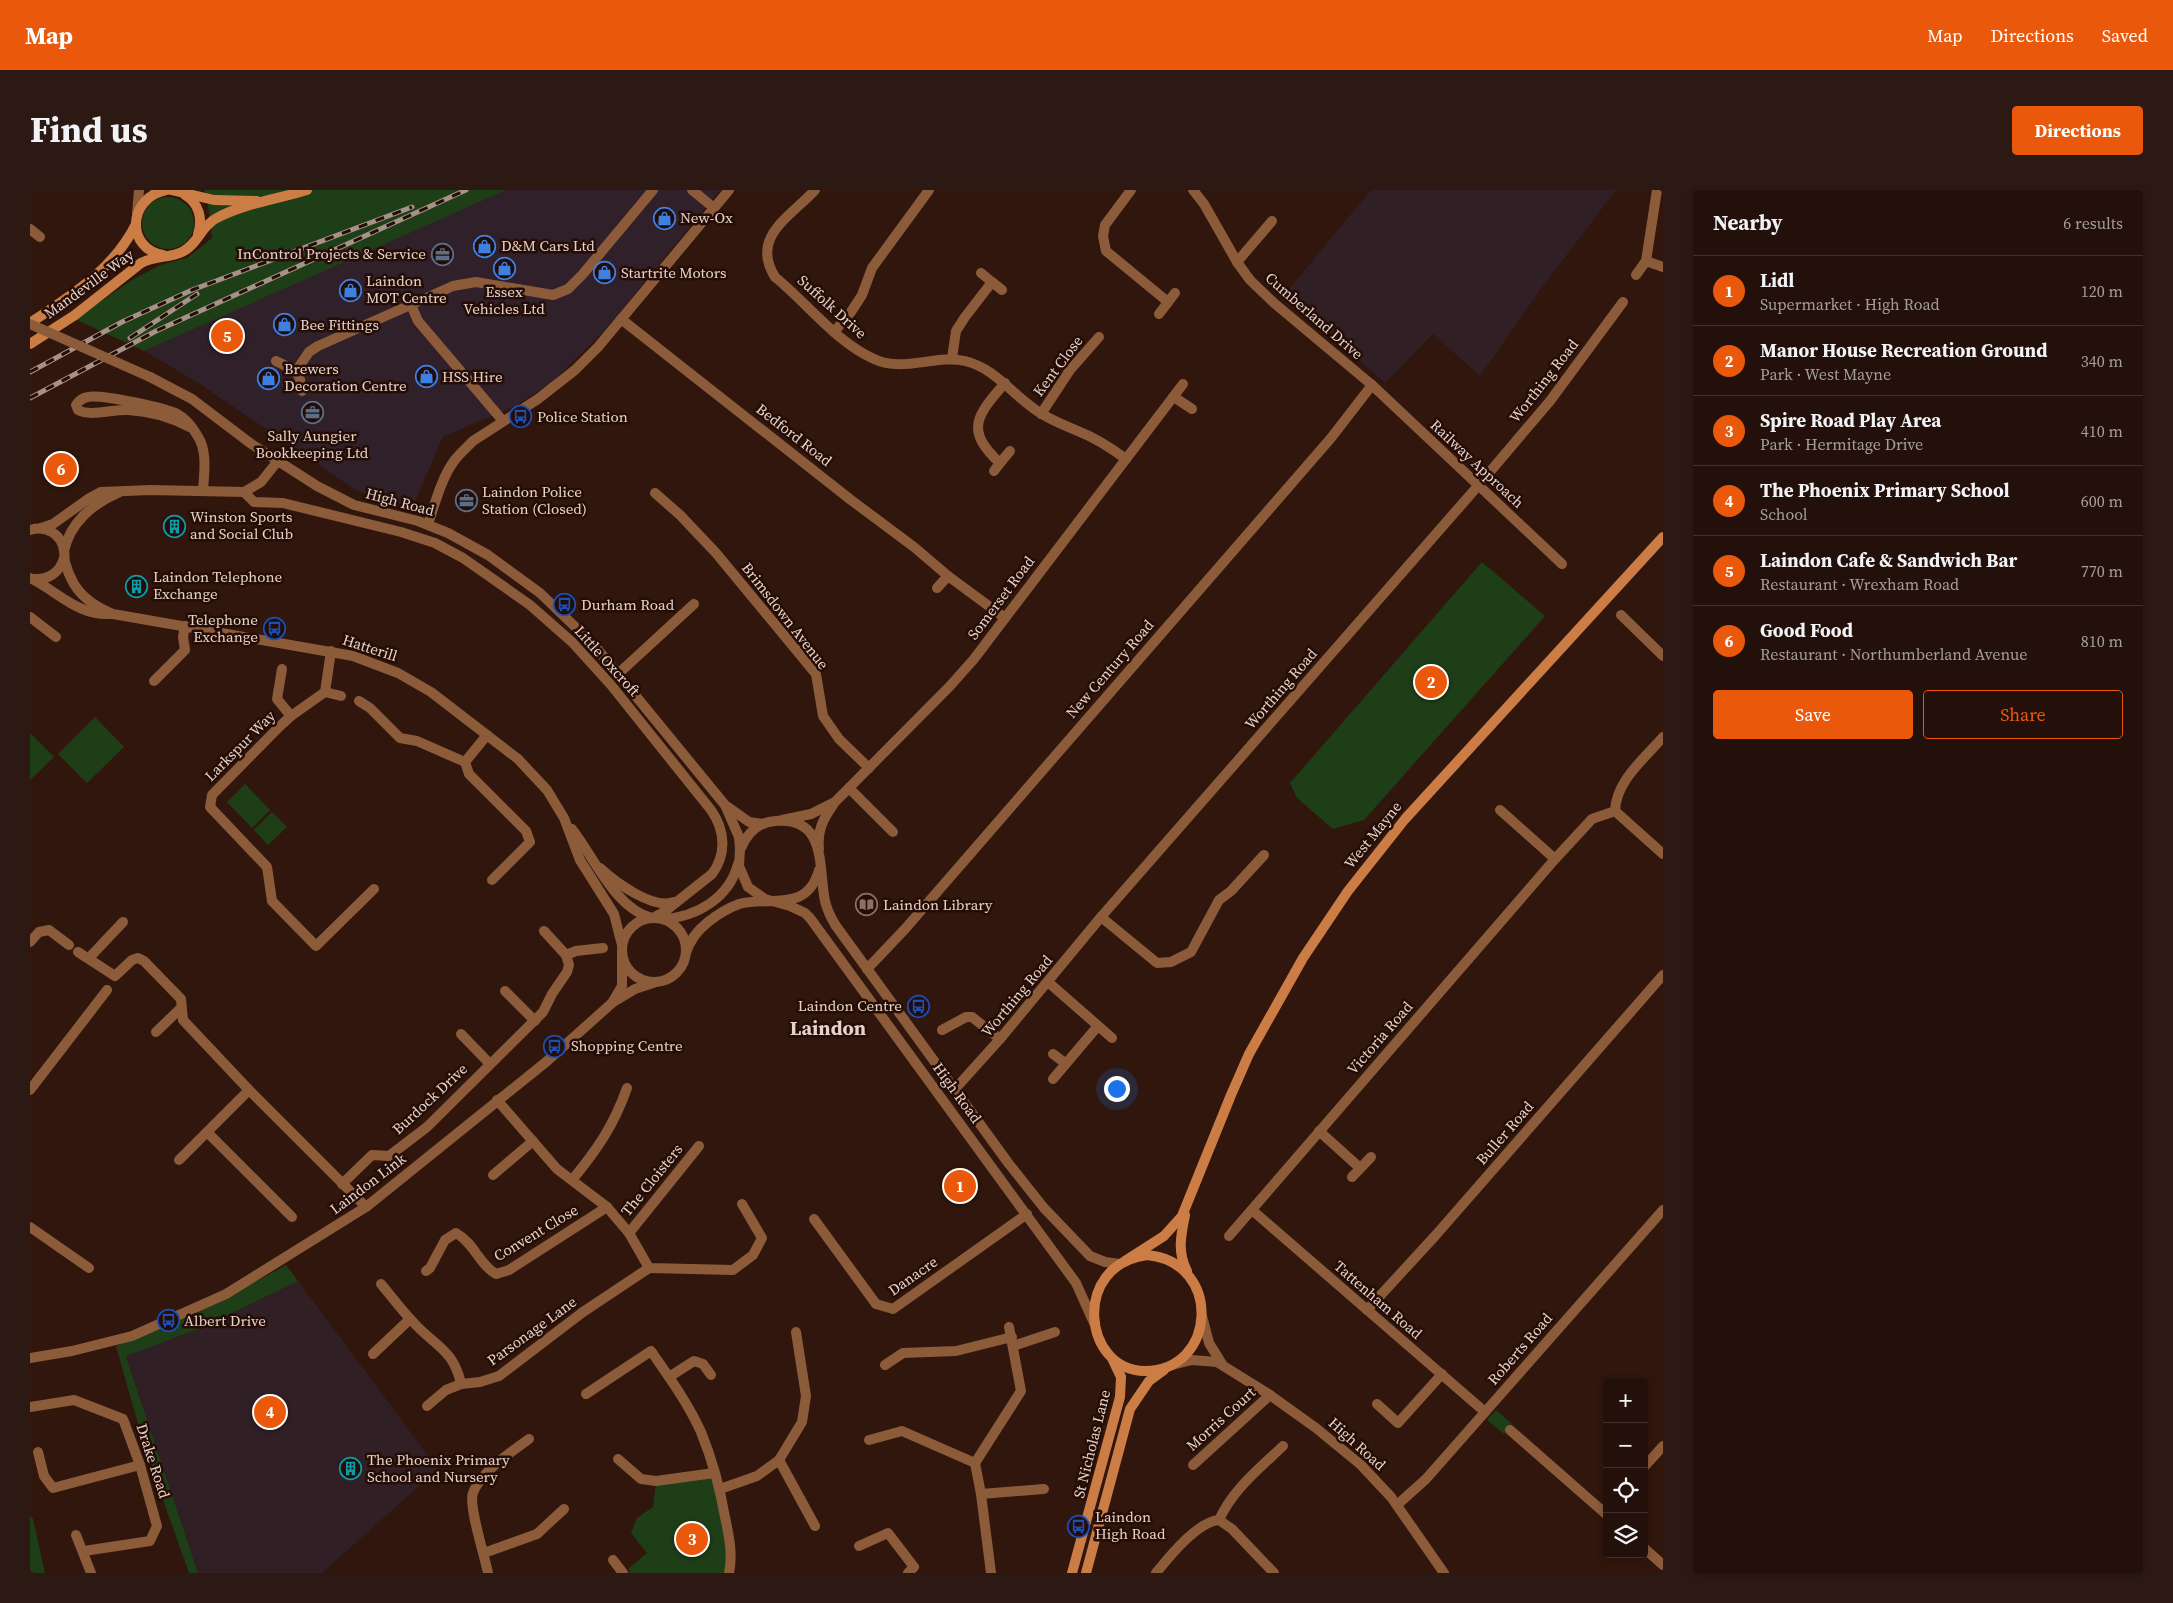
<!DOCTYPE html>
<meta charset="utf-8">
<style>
body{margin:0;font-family:"Source Serif 4",serif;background:#2c1913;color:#f1f3f6}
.controls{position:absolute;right:15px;bottom:15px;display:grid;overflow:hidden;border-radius:5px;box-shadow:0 2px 8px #0003}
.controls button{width:45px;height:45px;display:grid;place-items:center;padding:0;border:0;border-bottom:1px solid #41302b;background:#24100a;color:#f1f3f6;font:25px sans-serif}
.you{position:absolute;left:1086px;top:898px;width:18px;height:18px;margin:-12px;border:4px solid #fff;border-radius:50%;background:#1a73e8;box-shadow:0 0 0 8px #1a73e833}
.badge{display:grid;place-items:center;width:32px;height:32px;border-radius:50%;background:#ea580c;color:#fff;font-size:16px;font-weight:700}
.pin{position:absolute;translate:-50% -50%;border:2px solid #fff;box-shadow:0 1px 5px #0006}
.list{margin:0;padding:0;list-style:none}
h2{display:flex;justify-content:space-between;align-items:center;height:65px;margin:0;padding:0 20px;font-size:21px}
h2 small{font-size:16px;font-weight:400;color:#a39d9c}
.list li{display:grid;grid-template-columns:32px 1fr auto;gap:15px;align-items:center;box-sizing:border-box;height:70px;padding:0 20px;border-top:1px solid #41302b}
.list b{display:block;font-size:19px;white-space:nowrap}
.list p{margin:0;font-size:16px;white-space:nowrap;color:#a39d9c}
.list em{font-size:16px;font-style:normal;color:#a39d9c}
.actions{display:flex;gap:10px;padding:15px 20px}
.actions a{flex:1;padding:11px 0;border:1px solid #ea580c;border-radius:5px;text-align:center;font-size:18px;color:#ea580c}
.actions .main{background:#ea580c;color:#fff}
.icon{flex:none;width:28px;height:28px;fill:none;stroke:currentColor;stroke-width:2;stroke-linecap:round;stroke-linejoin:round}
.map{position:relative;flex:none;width:1633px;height:1383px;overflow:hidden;border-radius:5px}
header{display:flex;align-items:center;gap:30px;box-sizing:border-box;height:70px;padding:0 25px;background:#ea580c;color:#fff}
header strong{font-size:24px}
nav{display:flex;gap:28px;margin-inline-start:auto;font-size:18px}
.intro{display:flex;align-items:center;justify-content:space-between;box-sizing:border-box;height:120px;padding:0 30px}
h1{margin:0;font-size:35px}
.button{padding:12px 22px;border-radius:5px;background:#ea580c;color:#fff;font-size:18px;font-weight:700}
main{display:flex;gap:30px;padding:0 30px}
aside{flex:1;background:#24100a;border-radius:5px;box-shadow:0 2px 8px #0003}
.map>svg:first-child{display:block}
</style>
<header>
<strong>Map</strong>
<nav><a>Map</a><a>Directions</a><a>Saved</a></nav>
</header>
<div class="intro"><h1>Find us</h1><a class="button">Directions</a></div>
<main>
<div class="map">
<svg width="1633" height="1383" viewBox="0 0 1633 1383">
<rect width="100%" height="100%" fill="#30160d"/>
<polygon fill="#302029" points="475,0 690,0 577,138 522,192 487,215 413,247 384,314 381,316 345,309 321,297 167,192 114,161 225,110"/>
<g fill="#311f26">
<polygon points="1341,0 1586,0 1510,100 1450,186 1403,144 1355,193 1255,104"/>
<polygon points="268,1091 408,1279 292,1383 168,1383 96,1165 176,1136"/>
</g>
<g fill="#1e3e17">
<polygon points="174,0 476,0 114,161 45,129 102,90 130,75 157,68 182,48 177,7"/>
<circle cx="138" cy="33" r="26"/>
<polygon points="1452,372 1515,426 1334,630 1303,639 1267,608 1260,593"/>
<polygon points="65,527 94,557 57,593 28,564"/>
<polygon points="0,543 24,567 0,590"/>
<polygon points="215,594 240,620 222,638 197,612"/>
<polygon points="242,622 257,637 238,655 224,640"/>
<polygon points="256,1075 268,1091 176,1136 96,1166 168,1383 159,1383 116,1262 86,1156 199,1106"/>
<polygon points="1466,1220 1482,1234 1474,1244 1457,1230"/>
<polygon points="684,1283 693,1314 699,1383 599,1383 599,1378 617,1363 601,1343 607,1328 623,1317 626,1291"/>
<polygon points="0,1326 3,1329 15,1383 0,1383"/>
</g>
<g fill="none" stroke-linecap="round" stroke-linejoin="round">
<g stroke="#8c5b3a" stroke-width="10">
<polyline points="662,0 684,18"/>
<path d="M785,0c-25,27 -65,47 -40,87 33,27 60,64 99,82 29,14 62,-5 91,2 33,8 49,37 77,53 16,10 33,15 49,23 12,6 24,14 35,22"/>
<polyline points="1101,0 1075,35 1073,46 1076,61 1138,112"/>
<polyline points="1163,0 1174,14 1207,72 1220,90 1244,113 1342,195 1532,374"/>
<polyline points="0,39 10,47"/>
<polyline points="1616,71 1633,77"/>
<polyline points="1207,72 1242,31"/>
<polyline points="1606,85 1616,71 1627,0"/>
<polyline points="962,92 972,100"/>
<polyline points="381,115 388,131 473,231"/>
<polyline points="1129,124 1145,103"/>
<polyline points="591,129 821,310 884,357 918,386 975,428"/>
<polyline points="804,142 821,122 832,105 842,78 899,0"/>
<polyline points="922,168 926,141 935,127 962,92 951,83"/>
<polyline points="246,171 266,181 279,162 288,156 423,96 446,92 523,105 538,99 552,85 623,0"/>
<polyline points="266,181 270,189 272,201"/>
<polyline points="1144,207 1162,219"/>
<polyline points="1011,224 1040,180 1069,147"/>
<path d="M162,238c-19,-10 -42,-17 -64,-18 -14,-1 -38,7 -50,0l-2,-5c3,-5 6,-7 12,-8 13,-3 79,11 91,18 7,4 14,13 18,20 11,16 7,38 6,56"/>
<polyline points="970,273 980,261"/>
<path d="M964,281l6,-8c-36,-33 -23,-48 5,-80"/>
<path d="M214,302l10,10 29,1 118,29 34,11 28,15 67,47 42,37 39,43 100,125c14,20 16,44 1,64l-48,38 -11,6"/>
<polyline points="625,303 650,325 686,363 786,484 793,526 809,549 839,578"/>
<polyline points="907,398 918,386"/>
<polyline points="1591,425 1633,466"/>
<polyline points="0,427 26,447"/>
<polyline points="301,461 295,502 261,526 249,537 182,605 180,617 237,677 242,711 286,756 344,699"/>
<polyline points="252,479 247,509 261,526"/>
<polyline points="589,483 664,414"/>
<polyline points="124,491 155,460 153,447 155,436"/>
<polyline points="295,502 311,506"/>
<polyline points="329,511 340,518 370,548 387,551 435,572 439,584 496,641 500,652 462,690"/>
<polyline points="435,572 457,545"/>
<polyline points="819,598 863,642"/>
<polyline points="1470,620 1525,669"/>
<path d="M1585,621c1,-30 29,-52 48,-74"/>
<polyline points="1585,621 1633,664"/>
<polyline points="752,630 781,624 805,612 920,496 944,469 1153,194"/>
<path d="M789,659c-2,-18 4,-30 14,-44"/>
<path d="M570,678c15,14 53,42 74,34"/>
<polyline points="1071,727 1127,773 1141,772 1161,762 1189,710 1201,701 1234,665"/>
<polyline points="0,752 9,742 19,740 39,755"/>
<polyline points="48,762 85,786 102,770 108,768 114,771 151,809 153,830 219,900 336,1017"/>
<polyline points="536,765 546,761 573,758"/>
<polyline points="59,768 93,732"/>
<polyline points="837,779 875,739 1301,248 1342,195"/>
<polyline points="1018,792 1082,848"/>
<polyline points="475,801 505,831"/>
<polyline points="585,811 605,799 626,792"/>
<polyline points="912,840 936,827 942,827 970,849"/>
<polyline points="126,842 151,818"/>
<polyline points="431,844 460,874"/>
<polyline points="1023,864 1035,873"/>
<polyline points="1023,889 1067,837"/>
<polyline points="925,899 970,849 1071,727 1447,297 1520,211 1593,112"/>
<polyline points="0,900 77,800"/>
<polyline points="467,910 527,979 577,1017 599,1043 619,1078 703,1080 723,1065 732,1048 712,1014"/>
<polyline points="1289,941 1330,978"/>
<polyline points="178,943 262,1027"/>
<polyline points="149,970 219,900"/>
<polyline points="463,985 503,951"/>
<polyline points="1322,987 1341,967"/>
<path d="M542,990c25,-30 42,-55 55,-92"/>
<polyline points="312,994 342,965 359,966 397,937 513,822 522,804 537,782 539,775 536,765 514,741"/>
<polyline points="1222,1020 1455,1222"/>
<polyline points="784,1029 846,1114 863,1119 997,1024"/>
<polyline points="0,1037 59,1078"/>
<polyline points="599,1043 669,956"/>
<polyline points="1199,1046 1525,669 1562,629 1585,621"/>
<path d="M396,1081l4,-3 15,-28 11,-7c18,10 23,31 40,41l13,-4 98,-63"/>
<path d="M351,1094c11,13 21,27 33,39 21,23 40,27 47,61l19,-2 19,-6 84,-64 66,-44"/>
<polyline points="1337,1120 1405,1046 1633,785"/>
<polyline points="983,1156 1025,1142"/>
<polyline points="343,1164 380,1129"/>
<polyline points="0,1168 42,1161 102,1146 196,1104 336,1017 516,872 582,813 592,796 592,763"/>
<polyline points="855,1175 873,1163 926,1161 982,1147"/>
<polyline points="639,1187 664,1171 673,1174 681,1185"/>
<path d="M556,1204l65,-43c18,26 37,52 50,81 11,27 19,56 24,85 4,19 8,37 4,56"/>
<polyline points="1347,1214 1368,1233 1412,1184"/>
<polyline points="397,1216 416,1200 431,1194"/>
<polyline points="0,1217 44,1210 93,1229 110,1275 127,1336 120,1351 54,1361"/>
<polyline points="1480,1240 1577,1325"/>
<polyline points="839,1250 872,1241 945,1273 951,1304 961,1383"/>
<polyline points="8,1262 14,1286 23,1298 110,1275"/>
<polyline points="588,1269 611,1289 626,1291 684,1283"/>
<polyline points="749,1270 785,1336"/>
<polyline points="945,1273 991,1201 979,1137"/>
<polyline points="1163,1275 1240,1205"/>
<polyline points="1614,1277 1633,1256"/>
<polyline points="690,1299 727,1286 749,1270 772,1232 776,1206 766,1142"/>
<polyline points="951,1304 1014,1299"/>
<polyline points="1367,1315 1396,1289 1633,1020"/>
<path d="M1189,1330c14,-31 40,-51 64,-74"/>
<polyline points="46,1345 61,1383"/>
<polyline points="829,1356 858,1343 884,1377 878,1383"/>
<polyline points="1614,1358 1633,1375"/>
<polyline points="454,1363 507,1344 534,1319"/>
<polyline points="583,1370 593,1383"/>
<path d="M458,1383c-3,-16 -20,-68 -15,-80 7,-20 39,-42 56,-54"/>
<path d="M1126,1383c14,-17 41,-51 63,-53l13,9 42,44"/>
</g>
<g stroke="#8c5b3a" stroke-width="10">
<polyline points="107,24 109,0"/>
<polyline points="120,187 162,209 220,253 287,296 324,315 388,331 418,343 458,365 510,403 564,455 695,615 709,647 710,659 709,676 718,697 735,709 760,716 775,723 780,728 1046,1093 1064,1133"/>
<path d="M398,334c7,-20 13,-45 26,-63 5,-7 13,-14 19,-20l65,-42 37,-29 23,-23 131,-157"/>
<polyline points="11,338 23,334 58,309 71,302 120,300 214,302 231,292 247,272"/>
<path d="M0,340c16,-5 32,4 34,21 1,4 0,8 1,11 2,8 5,15 9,22 9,15 23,23 39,30l240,42 45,17 33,19 87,67 29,31 17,28 16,42 34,54 8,31"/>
<path d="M34,361c6,-28 28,-47 54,-58"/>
<path d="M0,388c27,13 48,38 80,36"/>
<path d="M4,389c15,1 26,-7 30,-21"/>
<polyline points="698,617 719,632 733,634"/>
<path d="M542,639c22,28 43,80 80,89"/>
<path d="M711,658c6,-14 17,-26 34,-27 53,-5 43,48 50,80 2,9 6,17 11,25l173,238 35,44 46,48 15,6 15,2"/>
<circle cx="624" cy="760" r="32"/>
<path d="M633,729c34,-2 66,-21 75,-55"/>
<path d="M656,763c4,-14 12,-23 22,-31 9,-7 20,-14 31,-18 32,-8 68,9 80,-34"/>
<polyline points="1172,1126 1179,1153 1192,1174"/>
<polyline points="1142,1175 1162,1170 1187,1172 1240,1205 1286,1238 1331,1275 1361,1307 1414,1383"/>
</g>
<g stroke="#cc7d45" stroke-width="10">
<polyline points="141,0 184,10 227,11"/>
<path d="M155,5c14,8 18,24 13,39"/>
<path d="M133,65c-37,-6 -36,-57 3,-65"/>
<path d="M0,133c41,-27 84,-54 106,-99"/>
<path d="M0,154l45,-29 66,-52c13,-7 28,-5 41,-11 15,-7 19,-25 33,-33 26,-15 63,-20 92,-29"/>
<path d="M1155,1025c-4,20 -8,37 2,56"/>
<path d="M1117,1065c76,7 70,116 -2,116 -62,0 -74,-106 2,-116z"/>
<polyline points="1095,1071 1134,1046 1152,1026 1201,905 1219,864 1273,768 1318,701 1375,629 1633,347"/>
<polyline points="1042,1383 1090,1207 1091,1187 1083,1170"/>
<polyline points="1056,1383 1100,1219 1119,1191 1134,1180"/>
</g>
<defs>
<g id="rail">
<polyline points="100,148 167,104"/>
<polyline points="0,182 92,132 162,100 382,17"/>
<polyline points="0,208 126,141 436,0"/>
</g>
</defs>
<use href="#rail" stroke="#a7928a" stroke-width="5"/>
<use href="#rail" stroke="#250d05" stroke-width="3" stroke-dasharray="9" stroke-linecap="butt"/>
<polyline stroke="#8c5b3a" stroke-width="10" points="0,134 120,187"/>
</g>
<defs>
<symbol id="shop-ring" viewBox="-11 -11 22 22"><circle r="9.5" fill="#250d05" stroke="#3f7fe0" stroke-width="1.5"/><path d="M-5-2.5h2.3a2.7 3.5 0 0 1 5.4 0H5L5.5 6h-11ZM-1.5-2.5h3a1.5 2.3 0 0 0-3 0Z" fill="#3f7fe0"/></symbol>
<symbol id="office-ring" viewBox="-11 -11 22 22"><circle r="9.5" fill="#250d05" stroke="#5c6f8a" stroke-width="1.5"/><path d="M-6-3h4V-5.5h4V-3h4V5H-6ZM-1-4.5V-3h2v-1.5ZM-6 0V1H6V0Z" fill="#5c6f8a"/></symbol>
<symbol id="bus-ring" viewBox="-11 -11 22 22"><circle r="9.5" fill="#250d05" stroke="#1a4fb4" stroke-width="1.5"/><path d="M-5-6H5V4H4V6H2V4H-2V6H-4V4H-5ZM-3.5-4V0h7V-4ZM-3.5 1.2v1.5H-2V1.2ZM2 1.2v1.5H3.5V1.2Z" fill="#1a4fb4"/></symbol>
<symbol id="building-ring" viewBox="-11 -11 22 22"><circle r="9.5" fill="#250d05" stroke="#0f9aa8" stroke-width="1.5"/><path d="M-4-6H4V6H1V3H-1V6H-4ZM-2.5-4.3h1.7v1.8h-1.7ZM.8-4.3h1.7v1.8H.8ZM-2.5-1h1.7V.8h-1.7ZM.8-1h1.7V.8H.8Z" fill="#0f9aa8"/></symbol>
<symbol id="library-ring" viewBox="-11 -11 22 22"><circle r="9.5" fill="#250d05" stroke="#8d6e63" stroke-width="1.5"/><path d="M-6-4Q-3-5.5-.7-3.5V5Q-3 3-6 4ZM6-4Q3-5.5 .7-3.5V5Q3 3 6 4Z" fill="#8d6e63"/></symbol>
</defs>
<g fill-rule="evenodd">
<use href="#shop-ring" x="622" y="16" width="25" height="25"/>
<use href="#shop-ring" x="442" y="44" width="25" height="25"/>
<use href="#office-ring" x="400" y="52" width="25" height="25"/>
<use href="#shop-ring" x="462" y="66" width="25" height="25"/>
<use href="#shop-ring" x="562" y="70" width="25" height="25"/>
<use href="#shop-ring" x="308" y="88" width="25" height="25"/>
<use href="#shop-ring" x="242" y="122" width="25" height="25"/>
<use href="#shop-ring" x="384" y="174" width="25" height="25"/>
<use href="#shop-ring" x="226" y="176" width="25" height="25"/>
<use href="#office-ring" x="270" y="210" width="25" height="25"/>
<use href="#bus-ring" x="478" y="214" width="25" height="25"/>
<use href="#office-ring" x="424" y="298" width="25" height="25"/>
<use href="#building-ring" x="132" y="324" width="25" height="25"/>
<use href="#building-ring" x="94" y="384" width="25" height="25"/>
<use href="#bus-ring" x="522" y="402" width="25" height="25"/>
<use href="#bus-ring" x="232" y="426" width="25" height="25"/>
<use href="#library-ring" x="824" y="702" width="25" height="25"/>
<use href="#bus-ring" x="876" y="804" width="25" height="25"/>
<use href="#bus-ring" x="512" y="844" width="25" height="25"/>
<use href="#bus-ring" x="126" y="1118" width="25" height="25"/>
<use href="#building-ring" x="308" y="1266" width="25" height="25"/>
<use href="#bus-ring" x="1036" y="1324" width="25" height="25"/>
</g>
<g text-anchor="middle" stroke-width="5" stroke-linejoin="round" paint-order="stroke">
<g font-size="15" fill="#e4d2cb" stroke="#250d05" text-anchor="start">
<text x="650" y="33">New-Ox</text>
<text x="471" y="61">D&amp;M Cars Ltd</text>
<text x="396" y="69" text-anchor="end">InControl Projects &amp; Service</text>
<text x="591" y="88">Startrite Motors</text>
<text x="336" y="96">Laindon<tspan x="336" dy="17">MOT Centre</tspan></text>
<text x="474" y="107" text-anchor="middle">Essex<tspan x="474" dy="17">Vehicles Ltd</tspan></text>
<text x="270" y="140">Bee Fittings</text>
<text x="254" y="184">Brewers<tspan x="254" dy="17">Decoration Centre</tspan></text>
<text x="412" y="192">HSS Hire</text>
<text x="507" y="232">Police Station</text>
<text x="282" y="251" text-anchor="middle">Sally Aungier<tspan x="282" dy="17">Bookkeeping Ltd</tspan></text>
<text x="452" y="307">Laindon Police<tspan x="452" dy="17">Station (Closed)</tspan></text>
<text x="160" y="332">Winston Sports<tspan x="160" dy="17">and Social Club</tspan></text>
<text x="123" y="392">Laindon Telephone<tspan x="123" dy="17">Exchange</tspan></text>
<text x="551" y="420">Durham Road</text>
<text x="228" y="435" text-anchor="end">Telephone<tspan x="228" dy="17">Exchange</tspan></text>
<text x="853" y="720">Laindon Library</text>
<text x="872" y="821" text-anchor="end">Laindon Centre</text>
<text x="541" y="861">Shopping Centre</text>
<text x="154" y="1136">Albert Drive</text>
<text x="337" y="1275">The Phoenix Primary<tspan x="337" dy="17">School and Nursery</tspan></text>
<text x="1065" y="1332">Laindon<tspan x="1065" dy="17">High Road</tspan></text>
</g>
<g font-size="15" fill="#e4d2cb" stroke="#250d05">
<text transform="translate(59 94) rotate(-36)" y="5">Mandeville Way</text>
<text transform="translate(802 117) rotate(42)" y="5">Suffolk Drive</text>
<text transform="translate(1284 126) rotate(41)" y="5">Cumberland Drive</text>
<text transform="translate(1028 176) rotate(-53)" y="5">Kent Close</text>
<text transform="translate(1514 191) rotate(-52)" y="5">Worthing Road</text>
<text transform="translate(764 245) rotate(38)" y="5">Bedford Road</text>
<text transform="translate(1447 274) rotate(43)" y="5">Railway Approach</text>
<text transform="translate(370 312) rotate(15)" y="5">High Road</text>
<text transform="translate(971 408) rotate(-53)" y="5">Somerset Road</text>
<text transform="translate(755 426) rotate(52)" y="5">Brimsdown Avenue</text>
<text transform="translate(340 458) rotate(18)" y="5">Hatterill</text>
<text transform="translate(577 471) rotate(48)" y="5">Little Oxcroft</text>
<text transform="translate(1080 479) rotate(-49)" y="5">New Century Road</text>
<text transform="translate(1251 499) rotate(-49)" y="5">Worthing Road</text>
<text transform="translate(210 556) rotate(-45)" y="5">Larkspur Way</text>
<text transform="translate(1343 645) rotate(-51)" y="5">West Mayne</text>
<text transform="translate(987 806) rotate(-50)" y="5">Worthing Road</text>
<text transform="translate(1350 848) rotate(-49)" y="5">Victoria Road</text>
<text transform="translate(927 903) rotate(54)" y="5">High Road</text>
<text transform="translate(400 909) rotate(-43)" y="5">Burdock Drive</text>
<text transform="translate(1475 943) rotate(-49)" y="5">Buller Road</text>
<text transform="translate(622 990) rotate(-51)" y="5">The Cloisters</text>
<text transform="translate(338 994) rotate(-37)" y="5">Laindon Link</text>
<text transform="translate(506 1043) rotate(-31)" y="5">Convent Close</text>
<text transform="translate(883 1086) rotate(-35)" y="5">Danacre</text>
<text transform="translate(1348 1110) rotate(41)" y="5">Tattenham Road</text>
<text transform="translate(502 1141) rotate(-36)" y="5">Parsonage Lane</text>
<text transform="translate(1490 1159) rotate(-49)" y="5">Roberts Road</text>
<text transform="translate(1191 1229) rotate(-42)" y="5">Morris Court</text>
<text transform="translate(1062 1254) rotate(-76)" y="5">St Nicholas Lane</text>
<text transform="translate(1327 1254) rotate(42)" y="5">High Road</text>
<text transform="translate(123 1271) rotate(72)" y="5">Drake Road</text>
</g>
<g font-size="20" font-weight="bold" fill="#e4d2cb" stroke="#250d05">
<text x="798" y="845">Laindon</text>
</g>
</g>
</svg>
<div class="controls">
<button>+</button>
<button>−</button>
<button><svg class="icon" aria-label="locate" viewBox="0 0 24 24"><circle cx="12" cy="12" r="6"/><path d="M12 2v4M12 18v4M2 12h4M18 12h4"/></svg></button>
<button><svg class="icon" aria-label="layers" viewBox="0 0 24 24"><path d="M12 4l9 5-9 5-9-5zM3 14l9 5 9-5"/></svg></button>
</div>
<div class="you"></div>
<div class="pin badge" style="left:930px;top:996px">1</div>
<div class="pin badge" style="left:1401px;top:492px">2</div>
<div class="pin badge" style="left:662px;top:1349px">3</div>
<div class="pin badge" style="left:240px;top:1222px">4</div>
<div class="pin badge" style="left:197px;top:146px">5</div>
<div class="pin badge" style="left:31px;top:279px">6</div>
</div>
<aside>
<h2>Nearby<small>6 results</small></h2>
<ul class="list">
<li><span class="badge">1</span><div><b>Lidl</b><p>Supermarket · High Road</p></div><em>120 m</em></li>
<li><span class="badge">2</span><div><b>Manor House Recreation Ground</b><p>Park · West Mayne</p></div><em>340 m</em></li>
<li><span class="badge">3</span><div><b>Spire Road Play Area</b><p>Park · Hermitage Drive</p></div><em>410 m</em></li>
<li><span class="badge">4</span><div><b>The Phoenix Primary School</b><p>School</p></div><em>600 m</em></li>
<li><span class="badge">5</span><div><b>Laindon Cafe &amp; Sandwich Bar</b><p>Restaurant · Wrexham Road</p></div><em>770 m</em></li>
<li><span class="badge">6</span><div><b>Good Food</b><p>Restaurant · Northumberland Avenue</p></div><em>810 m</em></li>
</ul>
<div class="actions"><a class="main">Save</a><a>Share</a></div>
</aside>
</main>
